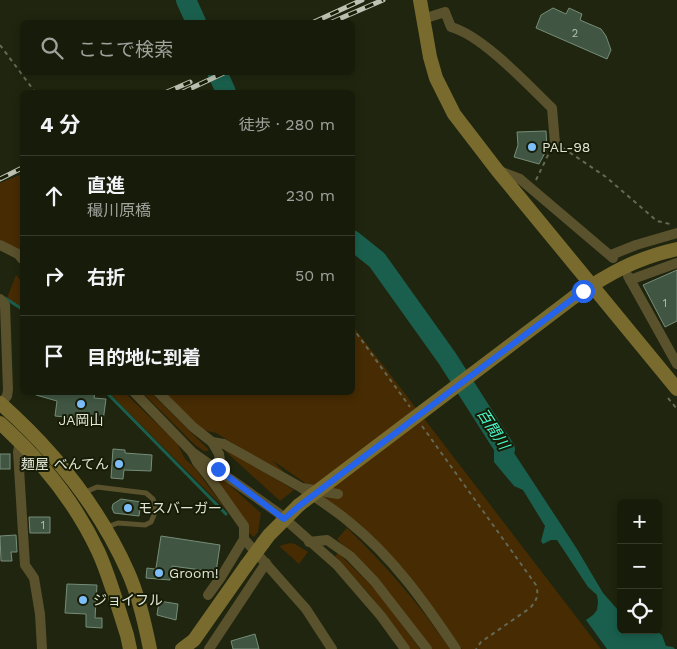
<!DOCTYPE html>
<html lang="ja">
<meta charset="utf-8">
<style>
body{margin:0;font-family:"Work Sans","Noto Sans JP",sans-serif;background:#242918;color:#f1f3f6}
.controls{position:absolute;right:15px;bottom:15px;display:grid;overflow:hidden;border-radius:8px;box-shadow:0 2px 8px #0003}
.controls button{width:45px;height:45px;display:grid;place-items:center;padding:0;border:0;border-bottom:1px solid #363a2b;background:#171c0a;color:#f1f3f6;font:25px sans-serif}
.stop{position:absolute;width:15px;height:15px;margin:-11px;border:4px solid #2563eb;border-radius:50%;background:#fff}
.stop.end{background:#2563eb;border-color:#fff;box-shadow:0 1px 5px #0008}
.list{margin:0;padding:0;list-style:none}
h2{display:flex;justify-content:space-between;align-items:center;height:65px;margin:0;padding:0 20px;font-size:21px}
h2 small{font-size:16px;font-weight:400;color:#9ea19c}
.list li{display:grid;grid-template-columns:32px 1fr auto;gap:15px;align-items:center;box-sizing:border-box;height:80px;padding:0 20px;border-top:1px solid #363a2b}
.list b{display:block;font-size:19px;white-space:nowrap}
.list p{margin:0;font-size:16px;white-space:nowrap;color:#9ea19c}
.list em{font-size:16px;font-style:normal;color:#9ea19c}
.icon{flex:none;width:28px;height:28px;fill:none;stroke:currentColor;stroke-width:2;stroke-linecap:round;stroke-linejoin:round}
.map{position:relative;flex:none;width:677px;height:649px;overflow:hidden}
.search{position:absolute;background:#171c0a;box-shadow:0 2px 8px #0003;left:20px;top:20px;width:335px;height:55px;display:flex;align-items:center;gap:12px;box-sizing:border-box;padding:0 18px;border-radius:8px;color:#9ea19c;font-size:19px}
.panel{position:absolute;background:#171c0a;box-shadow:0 2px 8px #0003;left:20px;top:90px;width:335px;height:305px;border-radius:8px}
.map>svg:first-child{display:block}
</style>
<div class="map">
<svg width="677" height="649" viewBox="0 0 677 649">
<rect width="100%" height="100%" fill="#1f250e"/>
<g fill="#462b03">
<polygon points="22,174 22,251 0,240 0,183"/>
<polygon points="16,275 22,282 22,308 7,298"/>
<polygon points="353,326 601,649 462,649 416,585 305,483 272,460 286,474 285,475 216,433 203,430 162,393 352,392"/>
<polygon points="109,393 125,393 177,443 185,459 194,467 227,511"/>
<polygon points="143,393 151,393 208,449 208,451 204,451 195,445"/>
<polygon points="225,449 294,490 280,501 224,450"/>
<polygon points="211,471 224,480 261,513 258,532 254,537 249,533 249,525 246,521"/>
<path d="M347,528c38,36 73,77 103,121h-19l-80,-96 -14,-14z"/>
<polygon points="290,543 295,544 308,552 299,564 279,546"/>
<polygon points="338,553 376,590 420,649 410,649 371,596 335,556"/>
</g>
<polygon fill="#1a5f4d" points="497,427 577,549 603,593 618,610 621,610 621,630 654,630 662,635 666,646 673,647 675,649 607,649 586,620 593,615 597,610 598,602 597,595 588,587 557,540 551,540 543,544 541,541 545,526 523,490 514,486 494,462 494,443 487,429"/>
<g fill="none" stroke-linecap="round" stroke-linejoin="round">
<g stroke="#1a5f4d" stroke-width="3">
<polyline points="5,298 22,309"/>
<polyline points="106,392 226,514"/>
</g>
<g stroke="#1a5f4d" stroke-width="20">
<polyline points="186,0 196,22"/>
<polyline points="217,72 226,92"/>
<polyline points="352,240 377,260 447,358 505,449"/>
</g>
</g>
<g fill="#405542" stroke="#768d78">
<polygon points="553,8 566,14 569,8 582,14 580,20 601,29 606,36 611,50 607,59 536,28 541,15"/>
<polygon points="546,131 547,149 539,164 514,157 518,145 517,132"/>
<polygon points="677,270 677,321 665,327 643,285"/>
<polygon points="37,392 95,392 94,398 106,399 103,421 55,416 57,401 36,395"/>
<polygon points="113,449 125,450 125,453 152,455 151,471 124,470 123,479 111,478"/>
<rect x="0" y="454" width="10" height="15"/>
<polygon points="121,499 141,502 139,516 114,513 112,508 113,504"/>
<polygon points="29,517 50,517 50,533 30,533"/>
<polygon points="16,535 17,552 11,552 12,561 1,561 0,536"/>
<polygon points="161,536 220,545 216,572 172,566 170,580 146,578 147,568 155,569 156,568"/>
<polygon points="67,584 97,585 95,618 102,618 102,628 86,627 86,614 65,613"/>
<polygon points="159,601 178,604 176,620 157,615"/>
<polygon points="255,634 259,649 233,649 231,641"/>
</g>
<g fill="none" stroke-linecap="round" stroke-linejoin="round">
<g stroke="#636955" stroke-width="2" stroke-dasharray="4 4" stroke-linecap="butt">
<polyline points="0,45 35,92"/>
<polyline points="563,148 606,177 657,221 670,224"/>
<polyline points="536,180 549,153"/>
<polyline points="352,327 410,407"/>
<polyline points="668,398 677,409"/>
<path d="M422,426l114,159c3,10 1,15 -6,23l-49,34 -5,7"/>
</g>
<polyline stroke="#5a512d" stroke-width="5" points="83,493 97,487 146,493 153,499 155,506 154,515 151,522 145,525 118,523 107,527"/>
<g stroke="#5a512d" stroke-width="10">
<path d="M423,19l22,-7 6,15c32,9 76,57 101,81l3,35"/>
<polyline points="497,170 520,179 613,258"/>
<polyline points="0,245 18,254 22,259"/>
<polyline points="611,255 636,245 677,233"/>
<polyline points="628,276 677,364"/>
<polyline points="630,280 677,263"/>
<polyline points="0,299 5,305 8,390 7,396 1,404"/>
<polyline points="134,392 192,452 277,512 337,565 381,616 405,649"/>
<polyline points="158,392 193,427 212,442 219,454 220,461 218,469"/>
<polyline points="20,442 18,452 25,565 34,578 40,614 42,649"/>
<polyline points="212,442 224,444 302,488 338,494"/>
<polyline points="192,452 197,462 210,478 244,526 244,539 221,577 208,595"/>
<path d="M302,488c15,11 32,21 46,33 45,36 77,82 108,128"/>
<polyline points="244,539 306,609 332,649"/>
<polyline points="309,542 327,540 350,556 375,582 427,649"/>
<polyline points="209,649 266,563"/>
</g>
<g stroke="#796b2d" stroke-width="14">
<polyline points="420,0 430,57 436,78 454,114 497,170 677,389"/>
<path d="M574,297c34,-23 62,-39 103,-48"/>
<path d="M0,403c53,47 99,104 128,169 11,24 17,52 22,77"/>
<path d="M0,423c40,36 75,79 98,128 12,26 20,57 29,84l3,14"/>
<polyline points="263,543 269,535 299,505"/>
<polyline points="182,649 194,640 246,566"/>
</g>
<defs>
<g id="rail">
<polyline points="314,22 362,0"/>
<polyline points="332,22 383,0"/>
<polyline points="167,92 190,82"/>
<polyline points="183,92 226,72"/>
<polyline points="0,179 22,168"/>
</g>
</defs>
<use href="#rail" stroke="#bdc3b2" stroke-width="5"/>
<use href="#rail" stroke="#161c05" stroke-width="3" stroke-dasharray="9" stroke-linecap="butt"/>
<g stroke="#796b2d" stroke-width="14">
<polyline points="299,505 574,297"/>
<polyline points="246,566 263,543"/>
</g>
</g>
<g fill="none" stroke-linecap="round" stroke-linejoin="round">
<polyline stroke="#2563eb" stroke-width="6" points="218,469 284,519 299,506 583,291"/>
</g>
<g fill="#7dbef9" stroke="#161c05" stroke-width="2">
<circle cx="532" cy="147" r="5"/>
<circle cx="81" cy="404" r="5"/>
<circle cx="119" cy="464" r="5"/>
<circle cx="128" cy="508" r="5"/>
<circle cx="159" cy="573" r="5"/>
<circle cx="83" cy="600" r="5"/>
</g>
<g text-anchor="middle" stroke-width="4" stroke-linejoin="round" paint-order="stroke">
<g font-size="11" fill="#b8c1b1">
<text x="575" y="37">2</text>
<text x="665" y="307">1</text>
<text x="43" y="529">1</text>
</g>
<g font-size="14" fill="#e0e5d6" stroke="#161c05" text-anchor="start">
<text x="542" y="152">PAL-98</text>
<text x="81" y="425" text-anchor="middle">JA岡山</text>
<text x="109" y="469" text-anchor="end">麺屋 べんてん</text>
<text x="138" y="513">モスバーガー</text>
<text x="169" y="578">Groom!</text>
<text x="93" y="605">ジョイフル</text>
</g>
<g font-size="15" font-style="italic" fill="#4af8cd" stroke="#161c05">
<text transform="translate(493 429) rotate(57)" y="5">百間川</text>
</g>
</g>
</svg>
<div class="controls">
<button>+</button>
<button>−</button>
<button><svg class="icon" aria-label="locate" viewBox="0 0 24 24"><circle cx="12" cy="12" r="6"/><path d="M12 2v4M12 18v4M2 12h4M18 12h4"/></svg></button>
</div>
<div class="stop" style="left:583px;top:291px"></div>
<div class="stop end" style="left:218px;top:469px"></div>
<div class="search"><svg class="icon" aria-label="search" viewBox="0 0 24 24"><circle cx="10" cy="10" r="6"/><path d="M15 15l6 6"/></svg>ここで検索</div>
<section class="panel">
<h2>4 分<small>徒歩 · 280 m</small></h2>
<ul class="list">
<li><svg class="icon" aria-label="ahead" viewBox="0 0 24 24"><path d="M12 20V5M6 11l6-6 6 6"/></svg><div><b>直進</b><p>穝川原橋</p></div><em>230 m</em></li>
<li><svg class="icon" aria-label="right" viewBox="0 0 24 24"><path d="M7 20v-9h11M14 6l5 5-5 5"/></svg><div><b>右折</b></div><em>50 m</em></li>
<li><svg class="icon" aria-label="arrive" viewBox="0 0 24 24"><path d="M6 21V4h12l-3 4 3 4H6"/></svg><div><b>目的地に到着</b></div></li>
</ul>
</section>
</div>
